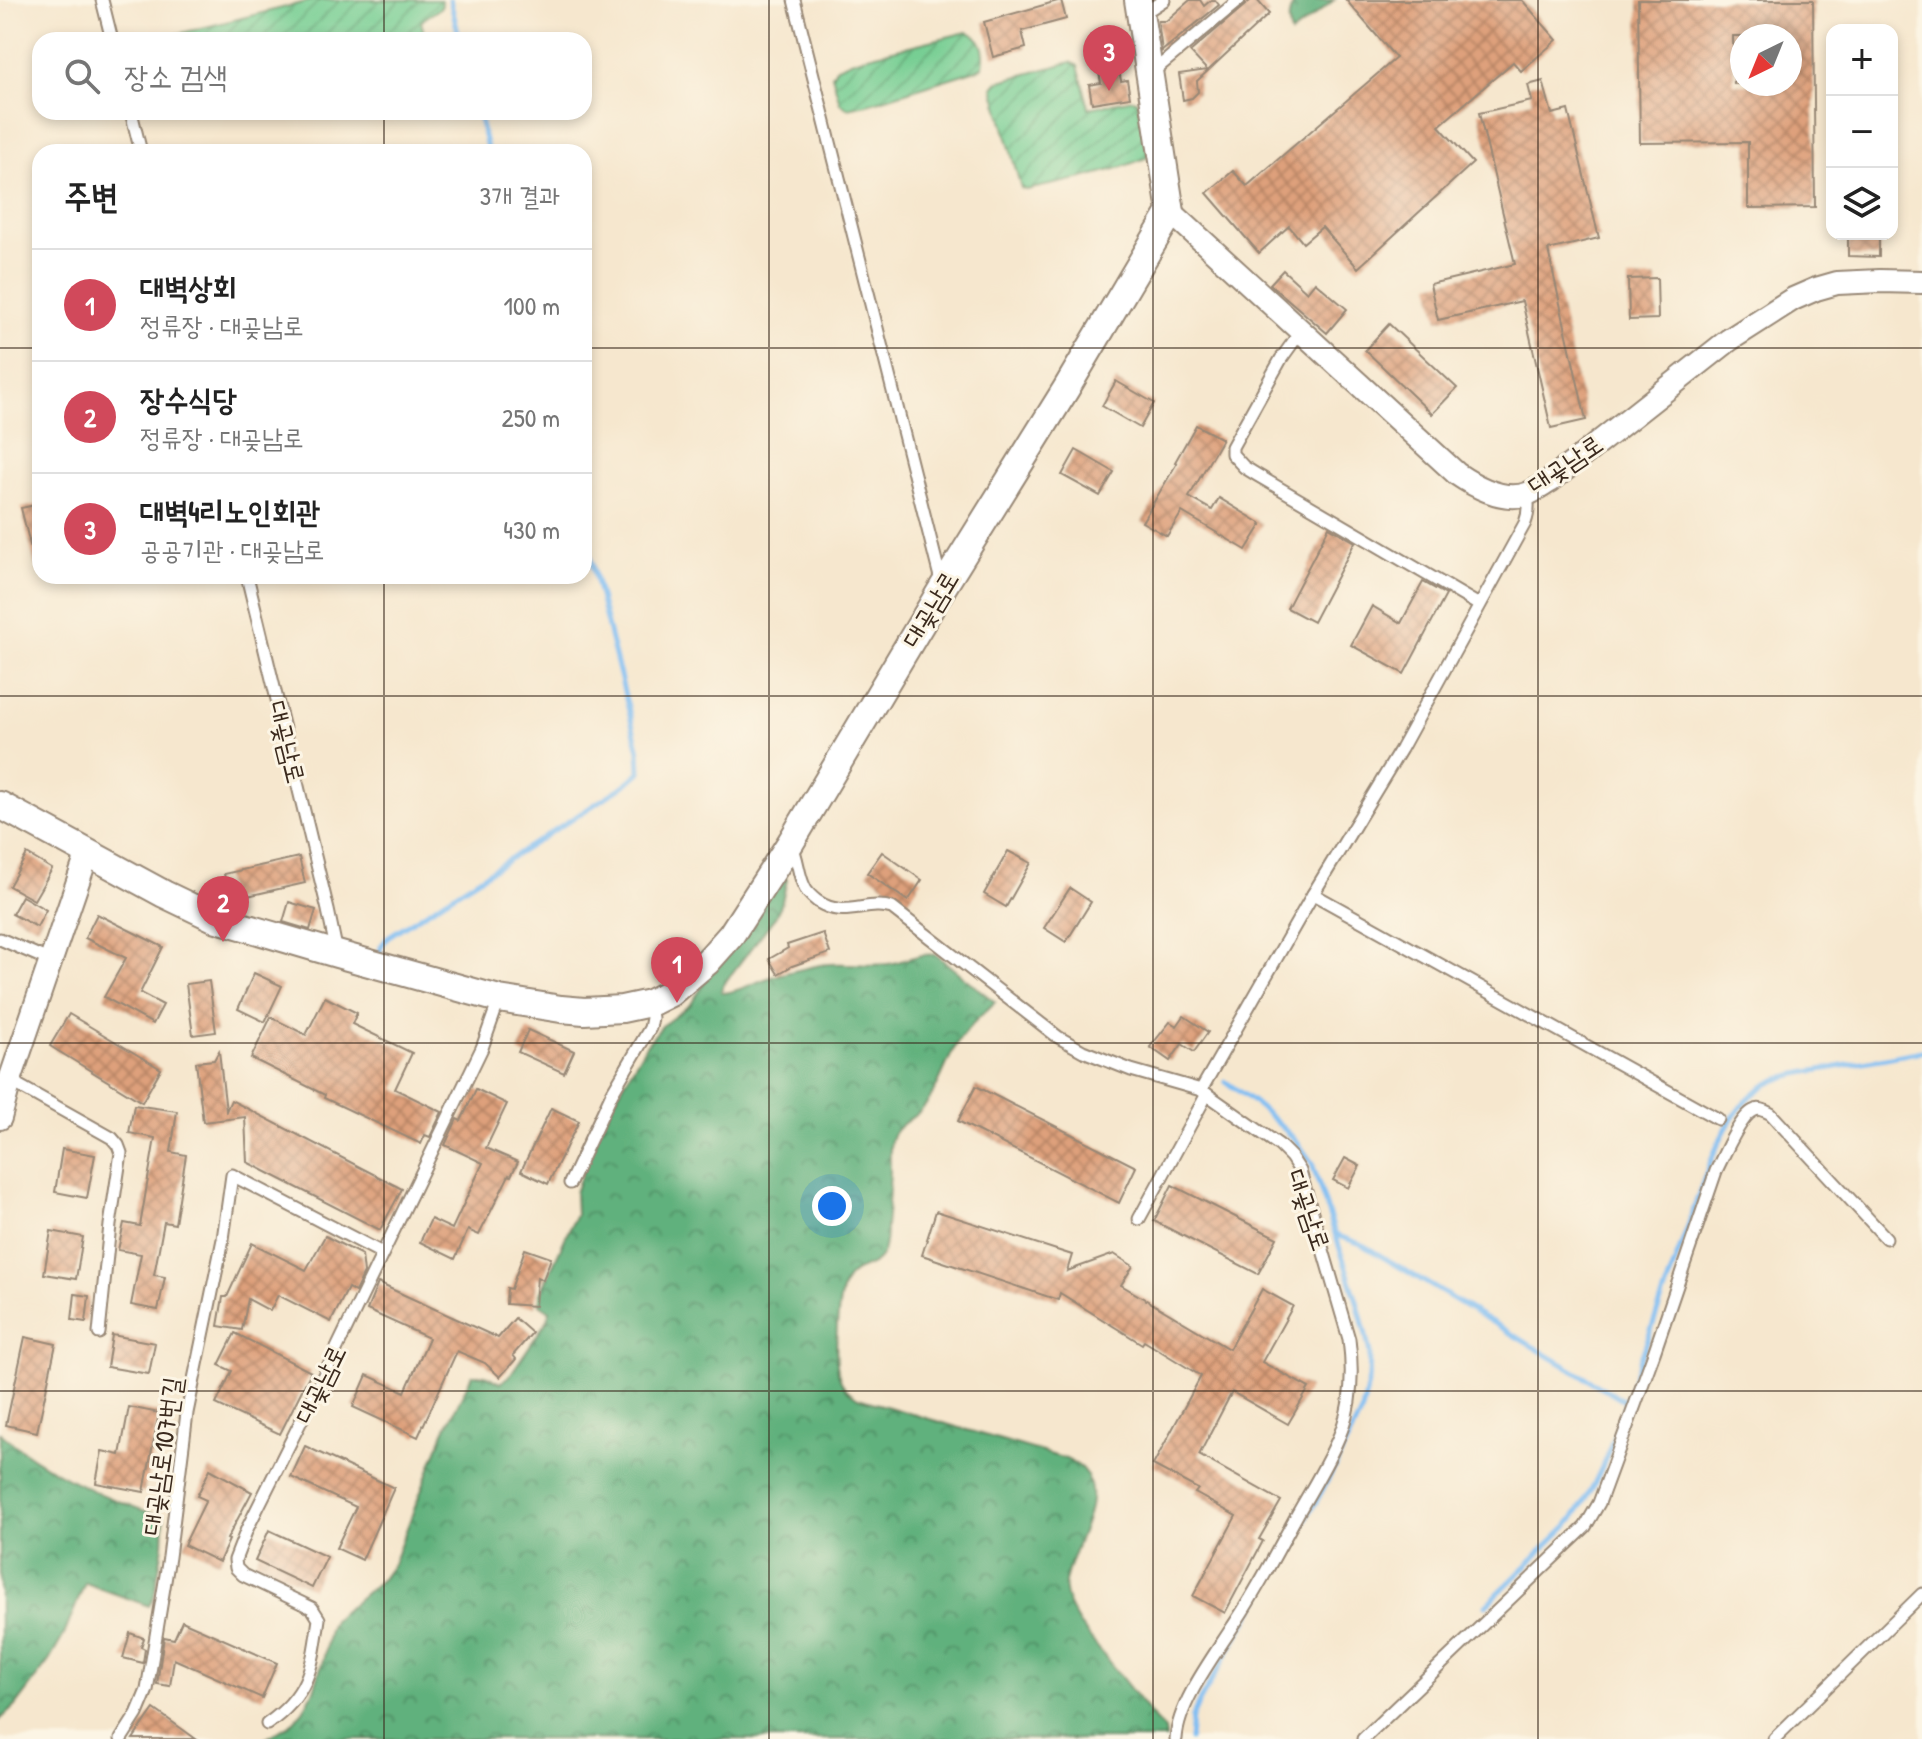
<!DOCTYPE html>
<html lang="ko">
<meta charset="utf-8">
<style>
body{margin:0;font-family:"Patrick Hand","Poor Story",sans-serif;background:#f6f6f6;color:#222}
.controls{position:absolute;right:24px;top:24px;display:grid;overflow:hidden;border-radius:16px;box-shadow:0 4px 12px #0003}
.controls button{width:72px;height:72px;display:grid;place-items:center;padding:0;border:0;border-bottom:2px solid #e0e0e0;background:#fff;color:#222;font:40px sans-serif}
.compass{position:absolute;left:1730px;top:24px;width:72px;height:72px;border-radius:50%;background:#fff;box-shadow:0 4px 12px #0003;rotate:223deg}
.you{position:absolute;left:832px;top:1206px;width:28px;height:28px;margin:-20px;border:6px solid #fff;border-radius:50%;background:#1a73e8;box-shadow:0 0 0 12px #1a73e833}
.badge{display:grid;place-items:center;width:52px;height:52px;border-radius:50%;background:#d1495b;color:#fff;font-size:26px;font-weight:700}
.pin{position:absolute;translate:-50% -66px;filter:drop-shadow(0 2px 4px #0008)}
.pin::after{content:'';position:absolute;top:42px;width:28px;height:24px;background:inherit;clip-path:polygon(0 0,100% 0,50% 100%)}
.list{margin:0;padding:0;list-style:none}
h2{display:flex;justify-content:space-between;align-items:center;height:104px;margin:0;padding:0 32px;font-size:34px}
h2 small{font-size:26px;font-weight:400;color:#767676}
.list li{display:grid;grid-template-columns:52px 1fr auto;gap:24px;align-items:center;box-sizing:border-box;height:112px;padding:0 32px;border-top:2px solid #e0e0e0}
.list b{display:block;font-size:30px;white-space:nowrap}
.list p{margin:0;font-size:26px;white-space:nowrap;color:#767676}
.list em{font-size:26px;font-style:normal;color:#767676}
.icon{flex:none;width:44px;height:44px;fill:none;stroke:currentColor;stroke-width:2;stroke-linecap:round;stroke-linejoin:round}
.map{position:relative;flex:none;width:1922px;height:1739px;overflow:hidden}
.search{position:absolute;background:#fff;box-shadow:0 4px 12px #0003;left:32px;top:32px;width:560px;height:88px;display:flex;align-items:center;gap:20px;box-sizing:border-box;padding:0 28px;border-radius:24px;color:#767676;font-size:30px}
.panel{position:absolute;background:#fff;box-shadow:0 4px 12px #0003;left:32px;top:144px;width:560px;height:440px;border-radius:24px}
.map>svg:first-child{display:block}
</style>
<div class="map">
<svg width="1922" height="1739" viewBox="0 0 1922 1739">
<defs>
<pattern id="forest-crowns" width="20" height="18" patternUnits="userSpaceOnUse" patternTransform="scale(2)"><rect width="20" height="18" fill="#60b17d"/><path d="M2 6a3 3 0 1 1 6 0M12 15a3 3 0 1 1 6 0" fill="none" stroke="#509066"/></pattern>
<pattern id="garden-furrows" width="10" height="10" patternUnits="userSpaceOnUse" patternTransform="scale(2)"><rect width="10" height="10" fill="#76ce93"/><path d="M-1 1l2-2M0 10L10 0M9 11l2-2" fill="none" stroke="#62a777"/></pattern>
<pattern id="building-cross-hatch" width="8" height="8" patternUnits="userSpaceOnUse" patternTransform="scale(2)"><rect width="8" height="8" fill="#dea07b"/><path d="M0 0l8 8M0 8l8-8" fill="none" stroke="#b58364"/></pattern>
</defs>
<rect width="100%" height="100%" fill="#fcf5e5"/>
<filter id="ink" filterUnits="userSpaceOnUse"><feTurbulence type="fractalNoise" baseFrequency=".0125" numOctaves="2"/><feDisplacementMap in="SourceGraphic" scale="16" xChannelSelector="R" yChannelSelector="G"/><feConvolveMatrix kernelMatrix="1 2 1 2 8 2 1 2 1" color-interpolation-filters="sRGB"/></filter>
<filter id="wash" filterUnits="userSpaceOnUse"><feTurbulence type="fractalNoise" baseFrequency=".006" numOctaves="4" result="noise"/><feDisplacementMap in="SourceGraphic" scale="32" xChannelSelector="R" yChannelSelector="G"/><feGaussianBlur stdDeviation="1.8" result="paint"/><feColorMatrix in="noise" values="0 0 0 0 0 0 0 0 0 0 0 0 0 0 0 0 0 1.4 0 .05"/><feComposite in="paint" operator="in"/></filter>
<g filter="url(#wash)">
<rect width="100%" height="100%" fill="#f6e7ce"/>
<g fill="url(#forest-crowns)" stroke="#4e6e4e" stroke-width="2">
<path d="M1296,0h38l-43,34c-4,-14 -3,-21 5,-34z"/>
<path d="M780,877h5l2,3 -6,25 -6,12 -52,68 -2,6 3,2c15,-2 28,-9 41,-14 17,-6 37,-10 55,-14 23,-4 45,2 68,-1 17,-2 31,-12 48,-9l59,47c-13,13 -28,25 -37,40 -13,21 -19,47 -34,65 -10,13 -30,17 -33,34 -2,10 -1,21 -1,31 -1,18 -2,36 -4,55 0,8 0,16 -3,24 -6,19 -27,14 -36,28 -11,17 -13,78 -8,97 3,11 10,16 19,22l208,61c5,3 13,6 16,10 27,29 -13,81 -17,114 -2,14 7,29 14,41l77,97 9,9 1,9h-901l25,-14 13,-14 11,-21 10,-33 5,-27 4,-10 49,-41 11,-15 51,-132 28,-57h13l16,8 9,-8 38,-56 2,-8 -10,-7v-10l36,-80 -1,-21 14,-40 25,-52 32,-56 17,-20 28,-21 17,-27z"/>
<path d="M0,1433c48,41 105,66 164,84l-1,29 -9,51 -5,9 -64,-23 -21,52 -15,26 -34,45 -15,14z"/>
</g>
<g fill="url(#garden-furrows)" stroke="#587c58" stroke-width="2">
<path d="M314,0h127l1,5c-5,8 -14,9 -21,17l5,18h-263l3,-3z"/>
<path d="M967,32c15,4 19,19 16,34l-7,4 -109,34 -20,4 -7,-5 -8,-28 5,-8 19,-8z"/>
<polygon points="1071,62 1078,66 1089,108 1133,99 1137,101 1148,155 1146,158 1122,167 1083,178 1026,190 1021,188 993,87 997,82"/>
</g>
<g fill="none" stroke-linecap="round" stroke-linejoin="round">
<g stroke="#80bef3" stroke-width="5">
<polyline points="450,0 460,40"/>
<polyline points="478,112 488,152"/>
<polyline points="380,953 381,946 389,936 625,785 640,772 639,751 584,533"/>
<polyline points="1336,1235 1361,1244 1626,1402"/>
<path d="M1486,1605l81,-79c34,-40 50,-99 67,-148 18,-52 37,-103 55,-155 15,-43 33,-111 74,-136 20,-13 46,-15 69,-19 30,-6 60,-11 90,-17"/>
<polyline points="1190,1739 1192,1717 1198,1704 1316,1502 1335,1466 1362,1411 1369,1379 1370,1354 1366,1335 1357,1301 1312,1163 1295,1139 1255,1103 1226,1082"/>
</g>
</g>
<g id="blocks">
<g fill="url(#building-cross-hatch)" fill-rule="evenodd">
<polygon points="1061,0 1066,19 1022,31 1026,48 993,57 984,22"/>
<polygon points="1190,0 1200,0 1204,6 1211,0 1215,0 1219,5 1162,51 1158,21 1166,21"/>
<polygon points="1251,0 1257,0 1269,14 1197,81 1198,92 1192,98 1183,100 1179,74 1207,70 1190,52"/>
<polygon points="1346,0 1522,0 1557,40 1521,71 1513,62 1439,126 1473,163 1358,268 1322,227 1303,243 1289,226 1259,253 1207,193 1233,171 1247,186 1396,58"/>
<path d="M1638,0h175l2,207 -67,1v-66l-108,1zM1733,36h57v48h-56z"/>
<polygon points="1119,70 1121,81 1127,80 1130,97 1092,103 1089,85 1101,83 1099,73"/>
<polygon points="1543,81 1552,114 1568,110 1599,238 1548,250 1586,420 1551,428 1522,301 1438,320 1430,284 1515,264 1479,113 1532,101 1528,85"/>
<polygon points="1848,234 1879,234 1879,257 1848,256"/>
<polygon points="1283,270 1307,292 1315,282 1347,309 1327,333 1270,284"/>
<polygon points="1657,278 1658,319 1629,320 1628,279"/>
<polygon points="1389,324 1457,388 1432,414 1365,350"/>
<polygon points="1116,381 1154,403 1140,428 1102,406"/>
<polygon points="1196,425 1222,439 1189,497 1212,510 1219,498 1262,524 1246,550 1182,512 1167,536 1142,522 1177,463 1175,462"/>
<polygon points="1076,450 1114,472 1100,496 1062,475"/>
<polygon points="40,504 40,565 35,565 21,508"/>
<polygon points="1329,527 1355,542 1313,622 1287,608"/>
<polygon points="1423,582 1446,595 1404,674 1351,645 1372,606 1401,623"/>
<polygon points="1008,851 1031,863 1006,907 984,894"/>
<polygon points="882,852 922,880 908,901 867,873"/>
<polygon points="27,854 52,869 34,900 9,886"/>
<polygon points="299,857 305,883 230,900 224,874"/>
<polygon points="1070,888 1091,902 1066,942 1044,928"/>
<polygon points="22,896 46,910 37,927 12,914"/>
<polygon points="289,902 316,910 310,930 283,922"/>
<polygon points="97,914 163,947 140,993 163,1005 153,1024 104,997 126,958 85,938"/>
<polygon points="823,933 830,953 792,966 778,974 769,959 788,948 787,945"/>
<polygon points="254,973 282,986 265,1022 238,1009"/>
<polygon points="209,981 216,1032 193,1035 186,984"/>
<polygon points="325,997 357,1013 352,1024 412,1053 395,1089 442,1112 430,1137 425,1135 421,1144 324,1098 325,1095 251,1058 271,1017 306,1035"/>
<polygon points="69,1014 161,1069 142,1102 50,1046"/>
<polygon points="1184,1016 1208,1032 1194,1052 1182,1044 1170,1061 1150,1047 1170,1022 1177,1026"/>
<polygon points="528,1030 574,1051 564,1073 518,1052"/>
<polygon points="219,1051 226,1111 231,1100 402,1189 380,1230 247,1162 245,1117 203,1122 196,1062 214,1060"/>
<polygon points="976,1086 1136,1167 1119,1203 958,1121"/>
<polygon points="476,1089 507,1104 486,1148 518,1162 511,1176 509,1175 479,1235 468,1230 455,1259 420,1242 431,1219 452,1229 483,1163 445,1145 457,1119 461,1121"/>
<polygon points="134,1105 177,1111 171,1152 186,1155 175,1224 164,1222 154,1275 165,1277 158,1310 131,1305 141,1254 118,1250 124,1223 140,1226 155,1138 129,1133"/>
<polygon points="551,1108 579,1121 548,1184 521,1171"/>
<polygon points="62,1149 95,1155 87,1198 55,1192"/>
<polygon points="1345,1158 1360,1166 1348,1188 1333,1180"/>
<polygon points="1172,1185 1277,1238 1258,1274 1154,1221"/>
<polygon points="936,1211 1072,1255 1067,1271 1114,1254 1133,1266 1121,1285 1229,1349 1262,1289 1293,1306 1262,1362 1309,1388 1288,1424 1232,1392 1199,1455 1281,1501 1259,1539 1263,1541 1225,1613 1193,1596 1236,1516 1195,1493 1198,1489 1153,1465 1201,1376 1144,1341 1142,1344 1060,1293 1058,1300 922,1255"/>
<polygon points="51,1231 83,1237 76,1279 44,1274"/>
<polygon points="325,1236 362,1255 364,1273 355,1292 348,1288 331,1322 278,1295 270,1311 248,1299 242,1330 218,1326 223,1297 227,1297 252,1243 306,1270"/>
<polygon points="525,1249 551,1258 543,1280 537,1277 535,1306 506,1304 507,1288 511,1289"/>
<polygon points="378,1283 498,1338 515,1318 532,1333 513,1355 516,1359 500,1377 485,1363 457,1351 418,1437 353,1407 367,1375 405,1392 429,1338 367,1310"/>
<polygon points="75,1294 89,1296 86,1322 72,1320"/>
<polygon points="235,1333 311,1372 280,1434 216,1404 232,1371 219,1365"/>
<polygon points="112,1335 155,1343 149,1374 107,1367"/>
<polygon points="25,1337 56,1344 37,1432 6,1425"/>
<polygon points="129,1407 159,1413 144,1492 96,1483 102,1451 120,1455"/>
<polygon points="305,1446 394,1488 362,1560 336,1548 356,1507 291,1477"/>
<polygon points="210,1469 252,1492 227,1539 229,1540 219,1562 184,1545 206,1500 197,1496"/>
<polygon points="269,1530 327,1557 312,1588 255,1561"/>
<polygon points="182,1621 277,1663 262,1698 174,1659 170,1686 157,1684 164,1637 174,1639"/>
<polygon points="130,1633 144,1638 141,1647 145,1649 143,1663 123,1658"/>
<polygon points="154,1709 196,1739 133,1739"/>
</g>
</g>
</g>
<g filter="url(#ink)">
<use href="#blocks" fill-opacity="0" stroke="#988876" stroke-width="2"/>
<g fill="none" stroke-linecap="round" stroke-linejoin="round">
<defs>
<g id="service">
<polyline points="102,0 112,40"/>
<polyline points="794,0 942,585"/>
<polyline points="1141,15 1164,0"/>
<polyline points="1150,74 1239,0"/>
<polyline points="131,112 141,152"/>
<polyline points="1301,331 1281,359 1232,447 1232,454 1244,467 1257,475 1479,605"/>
<polyline points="247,576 328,910 337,953"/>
<path d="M791,843c7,15 7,31 13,43 2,6 8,11 13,15 27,19 49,-1 75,7l166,129 25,14 48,19 70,20 78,55 12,12 9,14 49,168c4,30 3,62 -7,90 -11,30 -30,59 -45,86 -21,38 -40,76 -64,111 -19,30 -55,77 -57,113"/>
<polyline points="1313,894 1718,1119"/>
<polyline points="0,939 51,961"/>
<polyline points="7,1079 112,1138 118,1145 121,1153 110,1225 99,1333"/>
<path d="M1201,1090l112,-196 88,-145 124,-226c4,-10 4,-18 2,-29"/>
<polyline points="570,1183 612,1093 650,1028 652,1018 650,1004"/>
<polyline points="1139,1219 1207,1094"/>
<path d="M267,1724c43,-30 45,-57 52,-105l-7,-11 -69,-33 -7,-7 -1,-8 12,-31 75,-150 160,-331 17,-48"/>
<polyline points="121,1739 137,1714 147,1690 169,1557 187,1413 223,1239 232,1175 382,1253"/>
<path d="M1363,1739l222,-212 14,-24 55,-150 62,-182c7,-14 24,-54 37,-60 7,-4 12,0 18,3l115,124"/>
<polyline points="1774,1739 1922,1594"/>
</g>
<g id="minor">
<path d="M1171,212l286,262c19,13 46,28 70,20 8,-3 16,-9 23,-13l179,-141 64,-41 23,-10 21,-6 43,-2 42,1"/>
<polyline points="0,1118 10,1080 88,852"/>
</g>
<polyline id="tertiary" points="0,805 164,894 214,918 337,954 499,999 561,1009 584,1011 622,1009 650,1003 670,993 707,962 731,935 791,842 943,587 1066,389 1171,212 1138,0"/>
</defs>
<use href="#service" stroke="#988876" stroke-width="15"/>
<use href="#minor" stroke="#988876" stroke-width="26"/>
<use href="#tertiary" stroke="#988876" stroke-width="30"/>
<use href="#service" stroke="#fff" stroke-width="11"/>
<use href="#minor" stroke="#fff" stroke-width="22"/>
<use href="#tertiary" stroke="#fff" stroke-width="26"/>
</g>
</g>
<path fill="none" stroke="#3b2a1e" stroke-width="2" stroke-opacity="0.55" d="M384,0v40M769,0v1739M1153,0v1739M1538,0v1739M384,112v40M0,348h40M584,348h1338M384,576v1163M0,696h1922M0,1043h1922M0,1391h1922"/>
<g text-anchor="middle" stroke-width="6" stroke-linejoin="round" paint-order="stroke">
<g font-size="26" fill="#3b2a1e" stroke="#fcf5e5">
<text transform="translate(1565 464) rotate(-34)" y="9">대곶남로</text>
<text transform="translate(930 609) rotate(-59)" y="9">대곶남로</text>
<text transform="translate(287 742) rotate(76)" y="9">대곶남로</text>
<text transform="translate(1309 1210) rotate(71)" y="9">대곶남로</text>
<text transform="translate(320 1384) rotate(-64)" y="9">대곶남로</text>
<text transform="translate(162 1456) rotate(-82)" y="9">대곶남로107번길</text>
</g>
</g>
</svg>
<div class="controls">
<button>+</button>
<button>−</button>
<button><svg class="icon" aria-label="layers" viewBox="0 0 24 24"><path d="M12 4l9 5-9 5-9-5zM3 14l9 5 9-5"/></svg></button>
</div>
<svg class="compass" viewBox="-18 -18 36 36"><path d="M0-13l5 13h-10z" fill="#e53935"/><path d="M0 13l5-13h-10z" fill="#767676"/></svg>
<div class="you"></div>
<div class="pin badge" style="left:677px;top:1003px">1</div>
<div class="pin badge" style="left:223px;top:942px">2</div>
<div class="pin badge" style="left:1109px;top:91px">3</div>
<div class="search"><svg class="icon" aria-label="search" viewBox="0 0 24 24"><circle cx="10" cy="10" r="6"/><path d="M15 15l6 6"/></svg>장소 검색</div>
<section class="panel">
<h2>주변<small>3개 결과</small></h2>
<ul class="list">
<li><span class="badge">1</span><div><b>대벽상회</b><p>정류장 · 대곶남로</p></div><em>100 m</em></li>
<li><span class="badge">2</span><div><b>장수식당</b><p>정류장 · 대곶남로</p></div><em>250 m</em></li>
<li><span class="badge">3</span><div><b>대벽4리노인회관</b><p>공공기관 · 대곶남로</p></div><em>430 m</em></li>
</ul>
</section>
</div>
